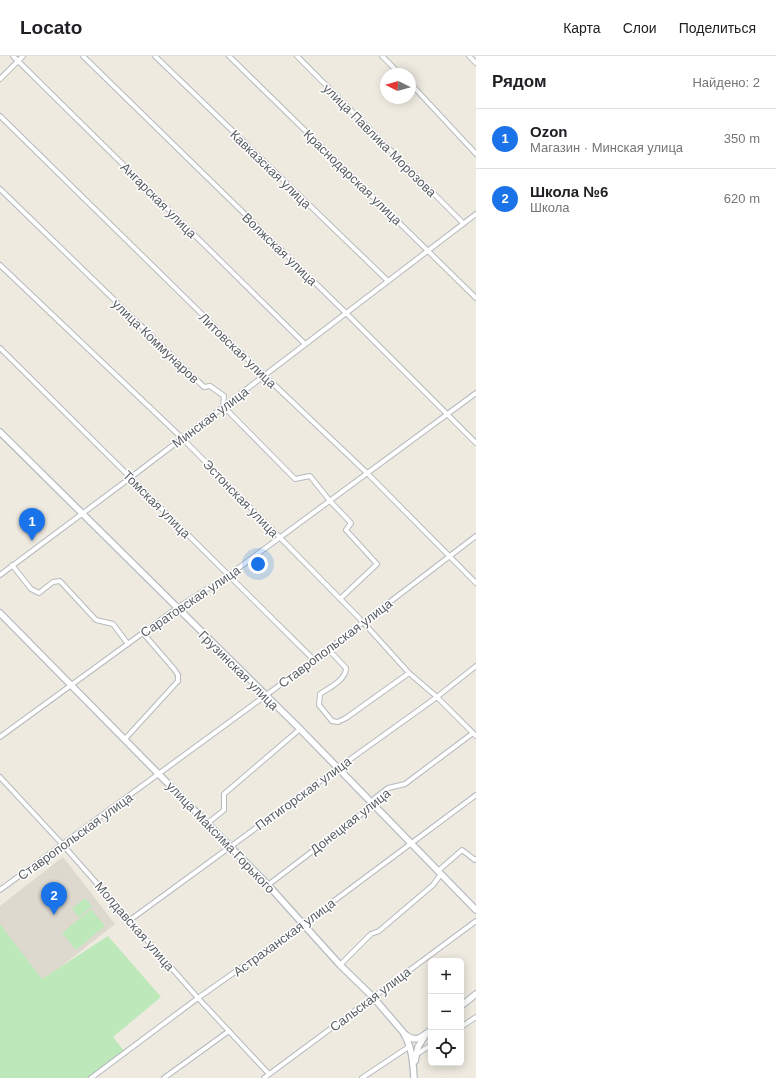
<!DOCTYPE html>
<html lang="ru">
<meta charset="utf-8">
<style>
body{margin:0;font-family:Helvetica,sans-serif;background:#f6f6f6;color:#202124}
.controls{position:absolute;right:12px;bottom:12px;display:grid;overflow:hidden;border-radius:6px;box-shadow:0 2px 10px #0003}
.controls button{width:36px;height:36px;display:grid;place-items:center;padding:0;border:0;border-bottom:1px solid #e0e0e0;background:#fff;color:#202124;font:20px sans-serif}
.compass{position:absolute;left:380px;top:12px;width:36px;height:36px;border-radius:50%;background:#fff;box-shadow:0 2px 10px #0003;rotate:276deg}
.you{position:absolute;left:258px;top:508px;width:14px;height:14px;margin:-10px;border:3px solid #fff;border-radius:50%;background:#1a73e8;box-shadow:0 0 0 6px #1a73e833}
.badge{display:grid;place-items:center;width:26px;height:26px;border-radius:50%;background:#1a73e8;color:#fff;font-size:13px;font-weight:700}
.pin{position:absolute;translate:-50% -33px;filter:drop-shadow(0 1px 2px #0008)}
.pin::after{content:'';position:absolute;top:21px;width:14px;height:12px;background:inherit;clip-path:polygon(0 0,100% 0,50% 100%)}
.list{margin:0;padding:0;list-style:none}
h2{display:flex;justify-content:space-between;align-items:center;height:52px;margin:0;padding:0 16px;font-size:17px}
h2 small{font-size:13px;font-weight:400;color:#757577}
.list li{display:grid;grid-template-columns:26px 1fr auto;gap:12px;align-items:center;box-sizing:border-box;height:60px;padding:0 16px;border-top:1px solid #e0e0e0}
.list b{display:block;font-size:15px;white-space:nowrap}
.list p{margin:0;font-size:13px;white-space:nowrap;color:#757577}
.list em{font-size:13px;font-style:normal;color:#757577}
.icon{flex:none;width:22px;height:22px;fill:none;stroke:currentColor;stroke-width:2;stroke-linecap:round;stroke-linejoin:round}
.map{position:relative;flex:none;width:476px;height:1022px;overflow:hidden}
header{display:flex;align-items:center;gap:24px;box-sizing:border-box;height:56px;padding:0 20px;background:#fff;border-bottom:1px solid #e0e0e0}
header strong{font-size:19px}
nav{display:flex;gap:22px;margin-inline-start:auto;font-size:14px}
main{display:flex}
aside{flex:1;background:#fff}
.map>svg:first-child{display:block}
</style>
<header>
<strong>Locato</strong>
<nav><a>Карта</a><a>Слои</a><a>Поделиться</a></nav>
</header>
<main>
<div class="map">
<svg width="476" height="1022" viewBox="0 0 476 1022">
<rect width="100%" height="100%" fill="#eeeae0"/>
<polygon fill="#ddd9cf" points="63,801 115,868 43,925 0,870 0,850"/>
<g fill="#bde8ba">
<polygon points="85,842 92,850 79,861 72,853"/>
<polygon points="91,853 105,870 76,894 62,877"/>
<polygon points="0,868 42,923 108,880 161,941 113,981 125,996 87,1022 0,1022"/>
</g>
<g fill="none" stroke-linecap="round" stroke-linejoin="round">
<defs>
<g id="minor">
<polyline points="13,0 305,288"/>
<polyline points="83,0 346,257 476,387"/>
<polyline points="155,0 388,225"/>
<polyline points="229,0 476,242"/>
<polyline points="297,0 463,167"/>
<polyline points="382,0 400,18"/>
<polyline points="469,0 476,7"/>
<polyline points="0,23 23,0"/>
<polyline points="410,27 476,98"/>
<polyline points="0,60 264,319 367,417 476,527"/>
<polyline points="0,133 204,331 210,330 224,340 223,350 295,423 310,420 330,445 351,467 346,474 377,508 340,543"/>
<polyline points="0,209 182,382 363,566 409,617 437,641 476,680"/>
<polyline points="0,292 314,604"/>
<polyline points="12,509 31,533 39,537 53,526 60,525 96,564 113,568 128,588"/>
<polyline points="0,519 130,422 476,158"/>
<path d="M328,593l18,19c0,12 -17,20 -26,26l-1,11 13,16 6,1 8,-4 63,-45"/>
<polyline points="0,681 177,552 229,519 476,337"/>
<polyline points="125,683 178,625 178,619 174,613 143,577"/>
<polyline points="0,721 63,789 198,942 269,1018"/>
<polyline points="208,767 224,754 224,738 300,673"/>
<polyline points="438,815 462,794 475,804 476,803"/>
<polyline points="268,829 368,753 375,742 388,732 405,728 473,677"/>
<polyline points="0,834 314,604 476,480"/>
<polyline points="130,864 338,712 437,641 476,610"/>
<polyline points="340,909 371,878 379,875 433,829 441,818"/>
<polyline points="461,971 476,961"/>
<polyline points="417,998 431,989"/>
<polyline points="91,1022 198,942 303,868 476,739"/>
<polyline points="164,1022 229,975"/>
<polyline points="264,1022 476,865"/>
<polyline points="362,1022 410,990"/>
</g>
<g id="secondary">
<polyline points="0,376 300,673 476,854"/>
<path d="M0,557l268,272 72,80 33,32 30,35c9,15 10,29 11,46"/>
<polyline points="461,950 476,938"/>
<path d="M406,979c10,8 16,2 25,-5"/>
<polyline points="415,1005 418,991 426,978"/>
</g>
</defs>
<use href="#minor" stroke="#b6babf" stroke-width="6"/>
<use href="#secondary" stroke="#b6bbc1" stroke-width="8"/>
<use href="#minor" stroke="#fff" stroke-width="4"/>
<use href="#secondary" stroke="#fff" stroke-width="5.5"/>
</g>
<g text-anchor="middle" stroke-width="3" stroke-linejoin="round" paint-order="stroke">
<g font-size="13" fill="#595e63" stroke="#fff">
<text transform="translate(380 84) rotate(45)" y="5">улица Павлика Морозова</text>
<text transform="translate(271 113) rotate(44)" y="5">Кавказская улица</text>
<text transform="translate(353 121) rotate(44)" y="5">Краснодарская улица</text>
<text transform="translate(159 144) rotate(45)" y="5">Ангарская улица</text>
<text transform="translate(280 193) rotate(44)" y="5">Волжская улица</text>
<text transform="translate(156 285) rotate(44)" y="5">улица Коммунаров</text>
<text transform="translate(238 294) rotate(44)" y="5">Литовская улица</text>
<text transform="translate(210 361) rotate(-37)" y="5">Минская улица</text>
<text transform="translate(241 442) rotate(46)" y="5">Эстонская улица</text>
<text transform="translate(157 448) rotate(45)" y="5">Томская улица</text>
<text transform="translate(190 545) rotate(-34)" y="5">Саратовская улица</text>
<text transform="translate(335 587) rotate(-37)" y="5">Ставропольская улица</text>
<text transform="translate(239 614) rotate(45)" y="5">Грузинская улица</text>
<text transform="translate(303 737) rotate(-36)" y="5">Пятигорская улица</text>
<text transform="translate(350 765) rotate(-38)" y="5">Донецкая улица</text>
<text transform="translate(75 780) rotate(-36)" y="5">Ставропольская улица</text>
<text transform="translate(221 781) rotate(46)" y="5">улица Максима Горького</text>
<text transform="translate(135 870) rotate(49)" y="5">Молдавская улица</text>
<text transform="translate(284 881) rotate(-36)" y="5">Астраханская улица</text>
<text transform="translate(370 943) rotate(-37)" y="5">Сальская улица</text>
</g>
</g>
</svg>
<div class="controls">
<button>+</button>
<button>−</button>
<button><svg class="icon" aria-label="locate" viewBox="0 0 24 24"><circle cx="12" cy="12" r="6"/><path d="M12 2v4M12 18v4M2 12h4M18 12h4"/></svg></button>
</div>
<svg class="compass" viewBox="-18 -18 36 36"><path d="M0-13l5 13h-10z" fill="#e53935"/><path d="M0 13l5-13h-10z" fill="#757577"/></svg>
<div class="you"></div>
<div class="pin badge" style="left:32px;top:485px">1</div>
<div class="pin badge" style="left:54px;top:859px">2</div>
</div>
<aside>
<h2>Рядом<small>Найдено: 2</small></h2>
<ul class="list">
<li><span class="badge">1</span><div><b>Ozon</b><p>Магазин · Минская улица</p></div><em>350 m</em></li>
<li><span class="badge">2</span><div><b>Школа №6</b><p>Школа</p></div><em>620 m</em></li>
</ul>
</aside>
</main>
